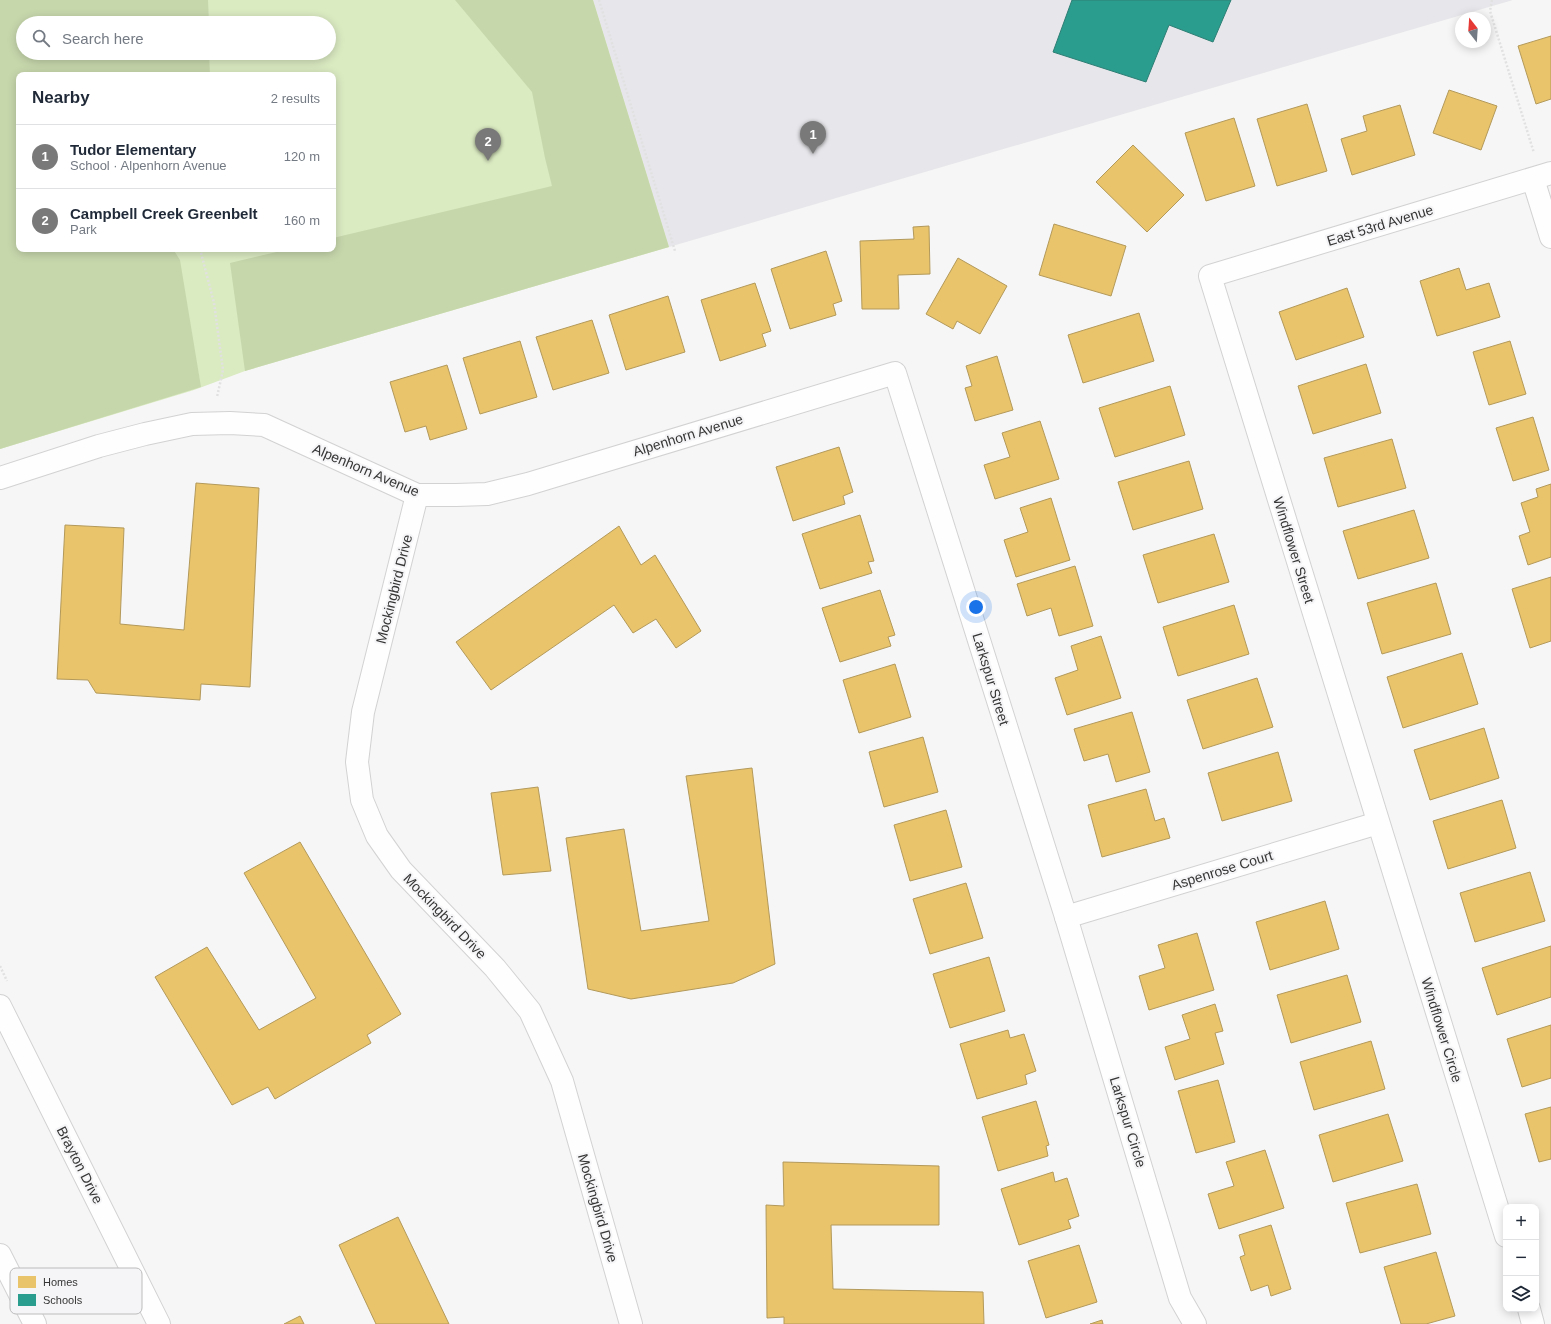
<!DOCTYPE html>
<meta charset="utf-8">
<style>
body{margin:0;font-family:Helvetica,sans-serif;background:#f6f6f7;color:#1f2937}
.controls{position:absolute;right:12px;bottom:12px;display:grid;overflow:hidden;border-radius:8px;box-shadow:0 2px 10px #0003}
.controls button{width:36px;height:36px;display:grid;place-items:center;padding:0;border:0;border-bottom:1px solid #e0e1e3;background:#fff;color:#1f2937;font:20px sans-serif}
.compass{position:absolute;left:1455px;top:12px;width:36px;height:36px;border-radius:50%;background:#fff;box-shadow:0 2px 10px #0003;rotate:343deg}
.you{position:absolute;left:976px;top:607px;width:14px;height:14px;margin:-10px;border:3px solid #fff;border-radius:50%;background:#1a73e8;box-shadow:0 0 0 6px #1a73e833}
.badge{display:grid;place-items:center;width:26px;height:26px;border-radius:50%;background:#797979;color:#fff;font-size:13px;font-weight:700}
.pin{position:absolute;translate:-50% -33px;filter:drop-shadow(0 1px 2px #0008)}
.pin::after{content:'';position:absolute;top:21px;width:14px;height:12px;background:inherit;clip-path:polygon(0 0,100% 0,50% 100%)}
.list{margin:0;padding:0;list-style:none}
h2{display:flex;justify-content:space-between;align-items:center;height:52px;margin:0;padding:0 16px;font-size:17px}
h2 small{font-size:13px;font-weight:400;color:#747a83}
.list li{display:grid;grid-template-columns:26px 1fr auto;gap:12px;align-items:center;box-sizing:border-box;height:64px;padding:0 16px;border-top:1px solid #e0e1e3}
.list b{display:block;font-size:15px;white-space:nowrap}
.list p{margin:0;font-size:13px;white-space:nowrap;color:#747a83}
.list em{font-size:13px;font-style:normal;color:#747a83}
.icon{flex:none;width:22px;height:22px;fill:none;stroke:currentColor;stroke-width:2;stroke-linecap:round;stroke-linejoin:round}
.map{position:relative;flex:none;width:1551px;height:1324px;overflow:hidden}
.search{position:absolute;background:#fff;box-shadow:0 2px 10px #0003;left:16px;top:16px;width:320px;height:44px;display:flex;align-items:center;gap:10px;box-sizing:border-box;padding:0 14px;border-radius:22px;color:#747a83;font-size:15px}
.panel{position:absolute;background:#fff;box-shadow:0 2px 10px #0003;left:16px;top:72px;width:320px;height:180px;border-radius:8px}
.map>svg:first-child{display:block}
</style>
<div class="map">
<svg width="1551" height="1324" viewBox="0 0 1551 1324">
<rect width="100%" height="100%" fill="#f6f6f6"/>
<polygon fill="#e7e7eb" points="593,0 1513,0 669,247"/>
<path fill="#daeac1" fill-rule="evenodd" d="M0,0h593l76,247 -424,124 -51,19 -194,59zM23,23h306v30h-306zM19,75h314v174h-314z"/>
<g fill="#c7d7ac">
<polygon points="0,0 208,0 209,23 23,23 23,53 209,53 210,75 164,75 163,72 153,75 19,75 19,249 173,249 180,260 201,387 0,449"/>
<polygon points="455,0 593,0 669,247 245,371 230,263 289,249 333,249 333,238 552,186 545,158 532,92"/>
</g>
<g fill="#e9c46a" stroke="#b3995a">
<polygon points="1551,36 1551,99 1536,104 1518,46"/>
<polygon points="1449,90 1497,106 1481,150 1433,133"/>
<polygon points="1307,104 1327,171 1277,186 1257,119"/>
<polygon points="1400,105 1415,155 1352,175 1341,139 1367,131 1363,116"/>
<polygon points="1234,118 1255,186 1206,201 1185,133"/>
<polygon points="1133,145 1184,195 1147,232 1096,182"/>
<polygon points="1054,224 1126,246 1111,296 1039,275"/>
<polygon points="929,226 930,274 898,275 899,309 862,309 860,241 914,239 913,227"/>
<polygon points="826,251 842,301 833,304 836,315 790,329 771,269"/>
<polygon points="958,258 1007,286 980,334 957,321 953,329 926,314"/>
<polygon points="1459,268 1466,290 1489,283 1500,317 1437,336 1420,281"/>
<polygon points="755,283 771,331 762,334 766,346 720,361 701,300"/>
<polygon points="1347,288 1364,337 1296,360 1279,312"/>
<polygon points="668,296 685,352 626,370 609,315"/>
<polygon points="1139,313 1154,361 1083,383 1068,335"/>
<polygon points="592,320 609,373 553,390 536,337"/>
<polygon points="520,341 537,397 480,414 463,358"/>
<polygon points="1510,341 1526,394 1489,405 1473,352"/>
<polygon points="997,356 1013,410 975,421 965,388 972,386 966,366"/>
<polygon points="1366,364 1381,413 1313,434 1298,386"/>
<polygon points="447,365 467,429 430,440 426,426 405,432 390,382"/>
<polygon points="1170,386 1185,435 1115,457 1099,408"/>
<polygon points="1533,417 1549,470 1513,481 1496,428"/>
<polygon points="1040,421 1059,479 995,499 984,465 1010,457 1002,433"/>
<polygon points="1392,439 1406,488 1338,507 1324,458"/>
<polygon points="839,447 853,492 843,496 845,504 793,521 776,467"/>
<polygon points="1189,461 1203,509 1133,530 1118,482"/>
<polygon points="196,483 259,488 250,687 201,684 200,700 96,693 88,680 57,679 65,525 124,528 120,624 184,630"/>
<polygon points="1551,484 1551,557 1528,565 1519,536 1530,532 1521,503 1538,497 1536,489"/>
<polygon points="1051,498 1070,560 1016,577 1004,540 1028,532 1020,508"/>
<polygon points="1414,510 1429,558 1358,579 1343,531"/>
<polygon points="860,515 874,561 868,562 872,573 820,589 802,534"/>
<polygon points="619,526 641,565 655,555 701,631 676,648 656,619 633,633 614,605 491,690 456,642"/>
<polygon points="1214,534 1229,582 1158,603 1143,555"/>
<polygon points="1075,566 1093,626 1059,636 1051,608 1027,616 1017,584"/>
<polygon points="1551,577 1551,641 1530,648 1512,589"/>
<polygon points="1436,583 1451,634 1382,654 1367,603"/>
<polygon points="880,590 895,635 888,637 891,646 840,662 822,608"/>
<polygon points="1234,605 1249,654 1178,676 1163,627"/>
<polygon points="1101,636 1121,698 1067,715 1055,678 1078,670 1071,646"/>
<polygon points="1462,653 1478,704 1403,728 1387,677"/>
<polygon points="895,664 911,717 859,733 843,680"/>
<polygon points="1257,678 1273,727 1203,749 1187,700"/>
<polygon points="1132,712 1150,772 1116,782 1108,754 1084,761 1074,729"/>
<polygon points="1484,728 1499,778 1430,800 1414,750"/>
<polygon points="923,737 938,792 884,807 869,752"/>
<polygon points="1278,752 1292,801 1222,821 1208,773"/>
<polygon points="752,768 775,964 733,983 631,999 588,989 566,838 624,829 641,931 709,921 686,776"/>
<polygon points="538,787 551,871 503,875 491,793"/>
<polygon points="1146,789 1155,821 1164,818 1170,838 1102,857 1088,805"/>
<polygon points="1502,800 1516,848 1448,869 1433,821"/>
<polygon points="946,810 962,867 910,881 894,825"/>
<polygon points="300,842 401,1014 367,1035 371,1043 275,1099 268,1087 232,1105 155,977 207,947 259,1030 316,998 244,873"/>
<polygon points="1530,872 1545,921 1475,942 1460,893"/>
<polygon points="966,883 983,938 930,954 913,899"/>
<polygon points="1325,901 1339,949 1270,970 1256,922"/>
<polygon points="1197,933 1214,990 1149,1010 1139,976 1165,968 1158,945"/>
<polygon points="1551,946 1551,997 1497,1015 1482,968"/>
<polygon points="989,957 1005,1011 950,1028 933,974"/>
<polygon points="1347,975 1361,1022 1291,1043 1277,995"/>
<polygon points="1215,1004 1223,1031 1215,1033 1224,1064 1175,1080 1165,1047 1190,1039 1182,1015"/>
<polygon points="1551,1025 1551,1078 1522,1087 1507,1039"/>
<polygon points="1008,1030 1010,1038 1024,1034 1036,1071 1025,1075 1027,1084 977,1099 960,1044"/>
<polygon points="1371,1041 1385,1089 1314,1110 1300,1062"/>
<polygon points="1218,1080 1235,1142 1196,1153 1178,1091"/>
<polygon points="1036,1101 1049,1145 1046,1146 1048,1156 998,1171 982,1117"/>
<polygon points="1551,1107 1551,1159 1539,1162 1525,1114"/>
<polygon points="1388,1114 1403,1161 1333,1182 1319,1135"/>
<polygon points="1265,1150 1284,1208 1219,1229 1208,1194 1234,1186 1226,1162"/>
<polygon points="783,1162 939,1166 939,1225 831,1225 833,1289 983,1292 984,1324 784,1324 784,1317 767,1318 766,1205 784,1206"/>
<polygon points="1053,1172 1055,1182 1067,1178 1079,1216 1068,1220 1071,1228 1019,1245 1001,1189"/>
<polygon points="1417,1184 1431,1234 1360,1253 1346,1203"/>
<polygon points="398,1217 449,1324 376,1324 339,1245"/>
<polygon points="1271,1225 1291,1289 1271,1296 1268,1285 1251,1291 1240,1257 1245,1255 1239,1235"/>
<polygon points="1079,1245 1097,1302 1046,1318 1028,1261"/>
<polygon points="1436,1252 1455,1316 1426,1324 1401,1324 1384,1267"/>
<polygon points="300,1316 304,1324 284,1324"/>
<polygon points="1102,1320 1103,1324 1090,1324"/>
</g>
<polygon fill="#2a9d8f" stroke="#2e7e74" points="1072,0 1231,0 1213,42 1169,25 1146,82 1053,52"/>
<g fill="none" stroke-linecap="round" stroke-linejoin="round">
<defs>
<g id="minor">
<polyline points="1533,179 1551,237"/>
<polyline points="0,478 99,446 145,434 192,424 230,423 264,425 417,495 456,495 487,494 528,484 895,373 1066,917 1180,1298 1195,1324"/>
<polyline points="417,495 363,712 357,762 362,800 377,836 401,870 495,968 530,1011 562,1081 631,1324"/>
<polyline points="1066,917 1378,823"/>
<polyline points="1506,1236 1210,276 1551,173"/>
<polyline points="1529,1309 1533,1324"/>
</g>
<polyline id="secondary" points="0,1006 159,1324"/>
<polyline id="motorway" points="0,1255 35,1324"/>
</defs>
<use href="#minor" stroke="#d2d2d2" stroke-width="24"/>
<use href="#secondary" stroke="#d2d2d2" stroke-width="24"/>
<use href="#motorway" stroke="#d2d2d2" stroke-width="24"/>
<g stroke="#e1e1e2" stroke-width="2.5" stroke-dasharray="2 2" stroke-linecap="butt">
<polyline points="599,0 675,251"/>
<polyline points="1492,0 1490,11 1534,153"/>
<polyline points="200,249 214,303 223,370 217,397"/>
<polyline points="0,966 7,981"/>
</g>
<use href="#minor" stroke="#fefefe" stroke-width="22"/>
<use href="#secondary" stroke="#fefefe" stroke-width="22"/>
<use href="#motorway" stroke="#fefefe" stroke-width="22"/>
</g>
<g text-anchor="middle" stroke-width="4" stroke-linejoin="round" paint-order="stroke">
<g font-size="14" fill="#363636" stroke="#f5f5f7">
<text transform="translate(1380 225) rotate(-17)" y="5">East 53rd Avenue</text>
<text transform="translate(688 435) rotate(-17)" y="5">Alpenhorn Avenue</text>
<text transform="translate(366 470) rotate(23)" y="5">Alpenhorn Avenue</text>
<text transform="translate(1294 550) rotate(73)" y="5">Windflower Street</text>
<text transform="translate(394 589) rotate(-76)" y="5">Mockingbird Drive</text>
<text transform="translate(991 679) rotate(73)" y="5">Larkspur Street</text>
<text transform="translate(1222 870) rotate(-17)" y="5">Aspenrose Court</text>
<text transform="translate(445 916) rotate(46)" y="5">Mockingbird Drive</text>
<text transform="translate(1442 1030) rotate(73)" y="5">Windflower Circle</text>
<text transform="translate(1128 1122) rotate(73)" y="5">Larkspur Circle</text>
<text transform="translate(80 1165) rotate(63)" y="5">Brayton Drive</text>
<text transform="translate(598 1208) rotate(74)" y="5">Mockingbird Drive</text>
</g>
</g>
<rect x="10" y="1268" width="132" height="46" rx="6" fill="#f5f5f7" stroke="#bcbcbd" stroke-width="1"/>
<rect x="18" y="1276" width="18" height="12" fill="#e9c46a"/>
<rect x="18" y="1294" width="18" height="12" fill="#2a9d8f"/>
<g font-size="11" fill="#363636">
<text x="43" y="1286">Homes</text>
<text x="43" y="1304">Schools</text>
</g>
</svg>
<div class="controls">
<button>+</button>
<button>−</button>
<button><svg class="icon" aria-label="layers" viewBox="0 0 24 24"><path d="M12 4l9 5-9 5-9-5zM3 14l9 5 9-5"/></svg></button>
</div>
<svg class="compass" viewBox="-18 -18 36 36"><path d="M0-13l5 13h-10z" fill="#e53935"/><path d="M0 13l5-13h-10z" fill="#747a83"/></svg>
<div class="you"></div>
<div class="pin badge" style="left:813px;top:154px">1</div>
<div class="pin badge" style="left:488px;top:161px">2</div>
<div class="search"><svg class="icon" aria-label="search" viewBox="0 0 24 24"><circle cx="10" cy="10" r="6"/><path d="M15 15l6 6"/></svg>Search here</div>
<section class="panel">
<h2>Nearby<small>2 results</small></h2>
<ul class="list">
<li><span class="badge">1</span><div><b>Tudor Elementary</b><p>School · Alpenhorn Avenue</p></div><em>120 m</em></li>
<li><span class="badge">2</span><div><b>Campbell Creek Greenbelt</b><p>Park</p></div><em>160 m</em></li>
</ul>
</section>
</div>
